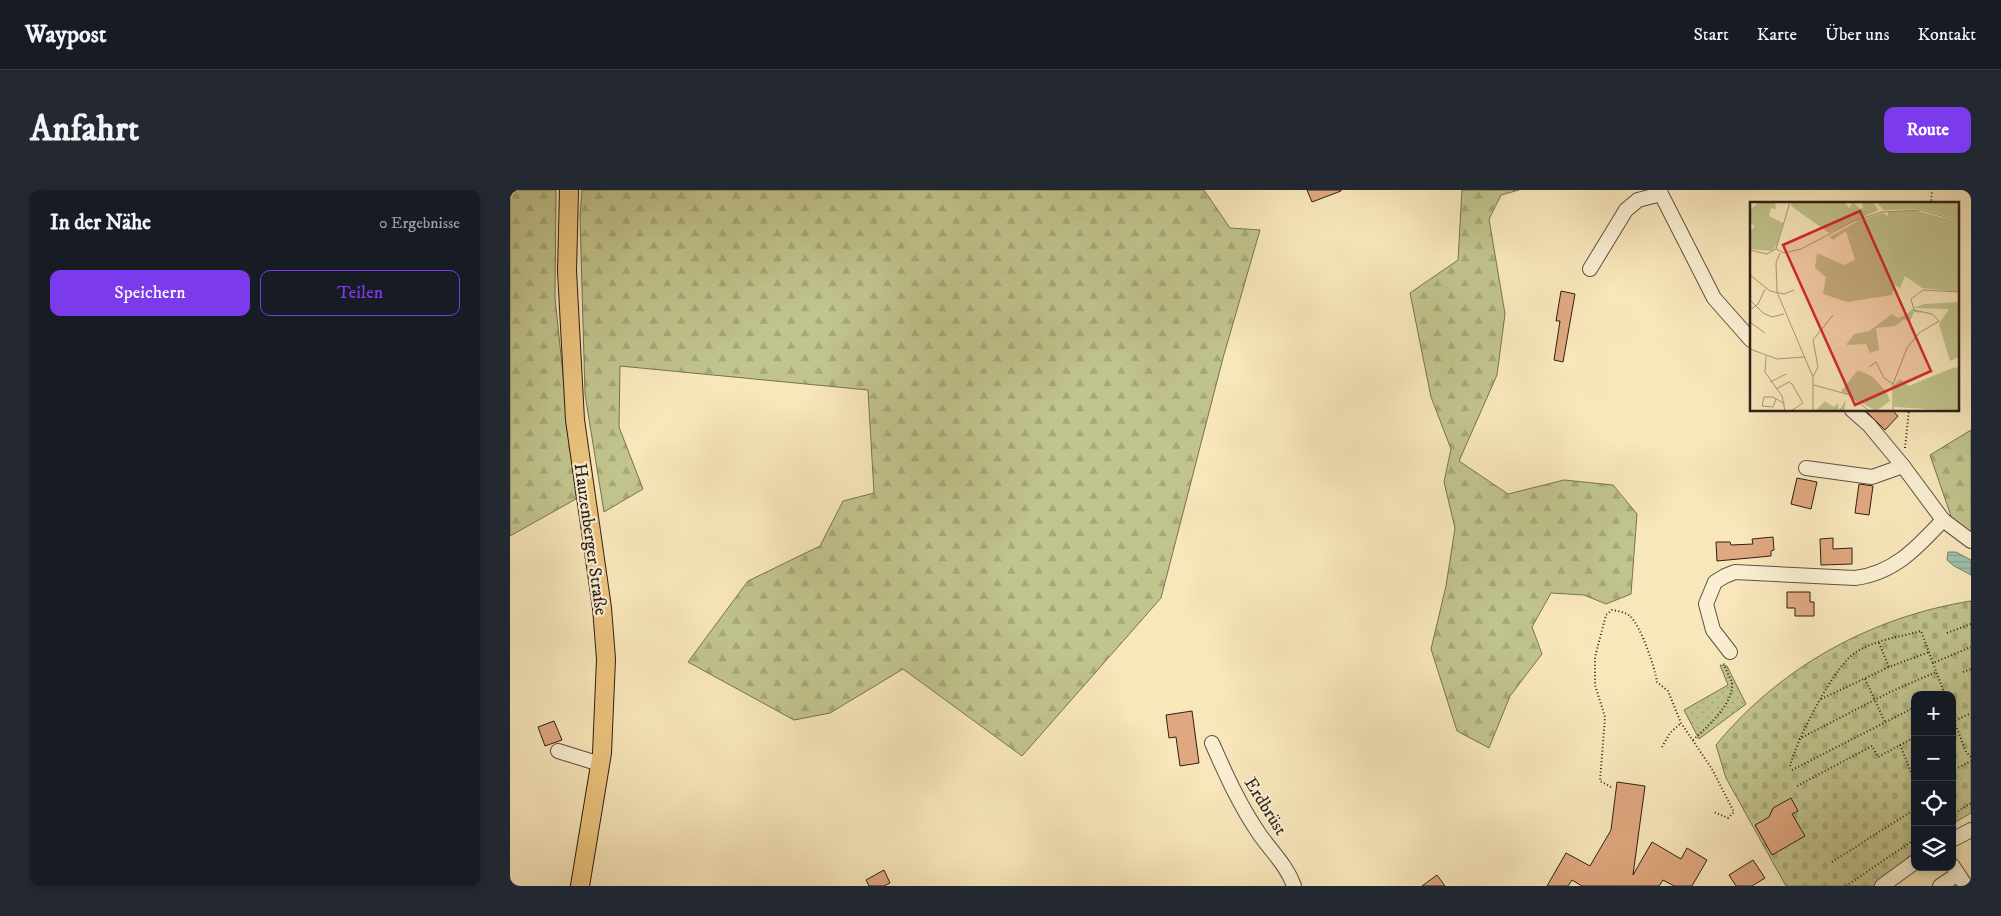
<!DOCTYPE html>
<html lang="de">
<meta charset="utf-8">
<style>
body{margin:0;font-family:"IM FELL DW Pica",serif;background:#242831;color:#f1f3f6}
.controls{position:absolute;right:15px;bottom:15px;display:grid;overflow:hidden;border-radius:10px;box-shadow:0 2px 8px #0003}
.controls button{width:45px;height:45px;display:grid;place-items:center;padding:0;border:0;border-bottom:1px solid #363941;background:#171b24;color:#f1f3f6;font:25px sans-serif}
.list{margin:0;padding:0;list-style:none}
h2{display:flex;justify-content:space-between;align-items:center;height:65px;margin:0;padding:0 20px;font-size:21px}
h2 small{font-size:16px;font-weight:400;color:#9ea1a6}
.actions{display:flex;gap:10px;padding:15px 20px}
.actions a{flex:1;padding:11px 0;border:1px solid #7c3aed;border-radius:10px;text-align:center;font-size:18px;color:#7c3aed}
.actions .main{background:#7c3aed;color:#fff}
.icon{flex:none;width:28px;height:28px;fill:none;stroke:currentColor;stroke-width:2;stroke-linecap:round;stroke-linejoin:round}
.map{position:relative;flex:none;width:1461px;height:696px;overflow:hidden;border-radius:10px}
header{display:flex;align-items:center;gap:30px;box-sizing:border-box;height:70px;padding:0 25px;background:#171b24;border-bottom:1px solid #363941}
header strong{font-size:24px}
nav{display:flex;gap:28px;margin-inline-start:auto;font-size:18px}
.intro{display:flex;align-items:center;justify-content:space-between;box-sizing:border-box;height:120px;padding:0 30px}
h1{margin:0;font-size:35px}
.button{padding:12px 22px;border-radius:10px;background:#7c3aed;color:#fff;font-size:18px;font-weight:700}
main{display:flex;gap:30px;padding:0 30px}
aside{flex:1;background:#171b24;border-radius:10px;box-shadow:0 2px 8px #0003}
.map>svg:first-child{display:block}
</style>
<header>
<strong>Waypost</strong>
<nav><a>Start</a><a>Karte</a><a>Über uns</a><a>Kontakt</a></nav>
</header>
<div class="intro"><h1>Anfahrt</h1><a class="button">Route</a></div>
<main>
<aside>
<h2>In der Nähe<small>0 Ergebnisse</small></h2>
<ul class="list">
</ul>
<div class="actions"><a class="main">Speichern</a><a>Teilen</a></div>
</aside>
<div class="map">
<svg width="1461" height="696" viewBox="0 0 1461 696">
<defs>
<pattern id="forest-firs" width="22" height="20" patternUnits="userSpaceOnUse" patternTransform="scale(1.25)"><rect width="22" height="20" fill="#c1c48d"/><path d="M5 1l3.5 6h-7zM16 11l3.5 6h-7z" fill="#a6a879"/></pattern>
<pattern id="cemetery-stones" width="16" height="16" patternUnits="userSpaceOnUse" patternTransform="scale(1.25)"><rect width="16" height="16" fill="#c1c48d"/><path d="M2 7V4a2 2 0 0 1 4 0v3zM10 15v-3a2 2 0 0 1 4 0v3z" fill="#a6a879"/></pattern>
<pattern id="park-dots" width="8" height="8" patternUnits="userSpaceOnUse" patternTransform="scale(1.25)"><rect width="8" height="8" fill="#c1c48d"/><path d="M2 2h.1M6 6h.1" fill="none" stroke="#a6a879" stroke-width="1.8" stroke-linecap="round"/></pattern>
<pattern id="water-rules" width="6" height="5" patternUnits="userSpaceOnUse" patternTransform="scale(1.25)"><rect width="6" height="5" fill="#9fc1ab"/><path d="M0 2.5h6" fill="none" stroke="#89a592"/></pattern>
</defs>
<rect width="100%" height="100%" fill="#f8e7bb"/>
<filter id="stains"><feTurbulence type="fractalNoise" baseFrequency=".004" numOctaves="4"/><feColorMatrix values="0 0 0 0 .2 0 0 0 0 .09 0 0 0 0 .02 0 0 0 .5 -.17"/></filter>
<radialGradient id="worn" r=".72"><stop offset=".6" stop-color="#630" stop-opacity="0"/><stop offset="1" stop-color="#630" stop-opacity=".3"/></radialGradient>
<g fill="url(#forest-firs)" stroke="#787252">
<polygon points="0,0 46,0 45,108 66,309 0,346"/>
<polygon points="72,0 694,0 720,38 750,40 713,168 651,408 512,566 393,479 320,523 284,530 178,472 238,391 310,356 333,311 364,303 358,200 110,176 109,237 133,299 94,322 75,204 70,25"/>
<polygon points="952,0 1009,0 991,5 979,29 995,124 987,185 949,271 998,304 1054,290 1103,295 1127,324 1121,404 1096,414 1074,405 1041,403 1022,437 1032,464 1000,506 979,558 947,541 921,459 936,396 945,338 934,292 941,259 921,207 900,103 948,70"/>
<polygon points="1461,240 1461,343 1442,329 1420,265"/>
</g>
<path fill="url(#cemetery-stones)" stroke="#787252" d="M1461,411v212l-19,11v-129h-37v156l-38,35h-91l-60,-108 -10,-33c64,-78 155,-128 255,-144z"/>
<polygon fill="url(#park-dots)" stroke="#787252" points="1210,475 1217,476 1236,514 1189,549 1174,520 1218,495"/>
<polygon fill="url(#water-rules)" stroke="#728070" points="1438,362 1446,362 1461,370 1461,385 1444,376 1437,370"/>
<g fill="#e0a880" stroke="#2e1f17">
<polygon points="797,0 831,0 831,1 802,12"/>
<polygon points="1051,101 1065,104 1053,172 1044,170 1050,131 1046,131"/>
<polygon points="1355,220 1382,220 1388,226 1375,240"/>
<polygon points="1287,288 1307,292 1301,319 1281,314"/>
<polygon points="1349,294 1363,296 1359,325 1345,323"/>
<polygon points="1263,347 1264,360 1261,361 1261,366 1207,371 1206,352 1220,352 1221,355 1243,354 1242,349"/>
<polygon points="1323,348 1323,359 1342,358 1342,374 1311,375 1310,349"/>
<polygon points="1277,402 1300,402 1300,412 1304,412 1304,426 1285,426 1285,418 1277,418"/>
<polygon points="682,521 689,573 670,576 666,547 659,548 656,525"/>
<polygon points="44,531 52,550 35,556 28,537"/>
<polygon points="1107,592 1135,596 1123,685 1142,652 1171,669 1177,658 1197,670 1182,696 1164,696 1153,690 1149,696 1072,696 1062,690 1058,696 1037,696 1056,663 1080,676 1101,640"/>
<polygon points="1281,608 1288,621 1282,624 1295,646 1262,665 1245,635 1259,627 1263,618"/>
<polygon points="1243,670 1255,688 1242,696 1226,696 1219,685"/>
<polygon points="374,680 380,693 374,696 359,696 356,690"/>
<polygon points="927,685 935,696 912,696"/>
</g>
<g fill="none" stroke-linecap="round" stroke-linejoin="round">
<defs>
<g id="minor">
<polyline points="1149,0 1204,108 1241,150"/>
<polyline points="1080,79 1116,20 1128,10 1151,4"/>
<polyline points="1342,220 1359,235 1393,276 1433,330 1461,351"/>
<polyline points="1296,278 1362,287 1393,276"/>
<path d="M1220,462l-17,-22 -7,-26 9,-22 10,-6 10,-4 120,6c39,-5 62,-30 88,-58"/>
<path d="M702,553c14,32 28,63 48,92 12,17 27,31 34,51"/>
<polyline points="48,561 90,574"/>
<polyline points="1442,650 1461,640"/>
<polyline points="1442,675 1456,696"/>
<polyline points="1372,696 1405,672"/>
<polyline points="1430,696 1448,684"/>
</g>
<polyline id="major" points="59,0 57,81 65,230 92,418 96,469 92,563 70,696"/>
</defs>
<use href="#minor" stroke="#605140" stroke-width="16"/>
<use href="#major" stroke="#2e1f17" stroke-width="20"/>
<g stroke="#2e1f17" stroke-width="2" stroke-dasharray="1 2.5" stroke-linecap="butt">
<polyline points="1421,14 1422,0"/>
<polyline points="1395,258 1399,220"/>
<polyline points="1437,443 1461,434"/>
<polyline points="1369,453 1379,477 1419,462"/>
<polyline points="1423,473 1435,505"/>
<polyline points="1453,482 1461,479"/>
<polyline points="1355,489 1375,532"/>
<polyline points="1311,509 1379,477"/>
<polyline points="1442,525 1456,562 1461,567"/>
<polyline points="1442,532 1461,523"/>
<polyline points="1289,549 1380,502 1426,482"/>
<path d="M1183,550c13,-12 38,-34 39,-53 1,-8 -8,-17 -8,-25"/>
<polyline points="1390,555 1405,592"/>
<polyline points="1152,557 1160,543 1171,533"/>
<path d="M1280,576c6,-25 44,-100 65,-113 18,-13 45,-16 66,-22l12,32 38,-16"/>
<polyline points="1282,580 1403,518 1405,523"/>
<polyline points="1442,581 1461,571"/>
<polyline points="1287,596 1362,556 1368,567 1405,547"/>
<path d="M1101,597l-11,-6 5,-64 -10,-32v-28l11,-42 6,-5c6,1 13,2 18,6 11,10 25,52 27,66l11,9 13,32 31,46 22,43 -6,6 -14,-6"/>
<polyline points="1442,625 1461,613"/>
<polyline points="1322,672 1405,619"/>
<polyline points="1336,696 1405,649"/>
</g>
<use href="#minor" stroke="#faefd3" stroke-width="14"/>
<use href="#major" stroke="#ecc47e" stroke-width="18"/>
</g>
<g text-anchor="middle" stroke-width="4.5" stroke-linejoin="round" paint-order="stroke">
<g font-size="18" fill="#2e1f17" stroke="#faefd3">
<text transform="translate(81 349) rotate(82)" y="6">Hauzenberger Straße</text>
<text transform="translate(756 616) rotate(58)" y="6">Erdbrüst</text>
</g>
</g>
<g transform="translate(1240 12)">
<rect width="209" height="209" fill="#f8e7bb"/>
<path d="M9,0h16l1,7 -5,-1 -2,8 14,7 -6,22 -5,6 -22,-2v-18l5,-5 -5,-3v-13zM42,0h52l5,6 4,-6 7,7 3,-1 -1,-6h11l5,8 -49,23 -38,-27zM126,0h83v18l-36,-11 -39,1zM164,8l45,12v70l-37,-4 -17,-12 -5,12 -5,-3 -3,10 -45,7 -24,-8 3,-17 -11,-9 2,-15 27,12 11,-5 -9,-29 -13,9 -4,-3 31,-17 23,-7 5,4v-5zM209,100v55l-9,4 -11,-37 10,-15 -36,-1 11,-4zM162,107l11,4 -9,-1 -4,10 -6,-3 -9,7 -19,2 3,22 -9,3 -4,-9 -20,1 8,-11 15,-3 23,-17 6,4 8,-3zM205,165l4,2v42l-65,-4v-22l6,-6 9,7zM96,198l-2,11h-29l10,-10 9,6 4,-4 1,7z" fill="#c1c48d"/>
<path d="M108,168l15,7 14,16 3,8 -14,10 -35,-20z" fill="#c1c48d"/>
<path fill="none" stroke="#a79779" stroke-width="1" d="M26,47l14,-47M0,48l17,4 9,-5 8,4 17,-4 53,-28 28,-9 40,-2 37,11M30,51l-4,10 1,29 36,85v34M0,73l20,16 14,3 10,-4M0,98l13,13 9,4 12,-3M0,108l8,-6 7,-15M0,120l15,11M0,147l27,10 27,-2M16,154l-1,16 17,24 3,15M119,165l7,-5 8,16 9,6M63,175l5,-10 -5,-27 20,-25M20,180l16,-8M64,183l36,10 19,16M26,187l13,-7 3,2 11,19 -12,8M26,197l-3,8 -11,-1 2,-9h9l12,7M143,209v-27l14,-36 12,-15 20,-12 -7,-7 -18,-4 -3,-11 12,-9 36,2"/>
<path fill="#d62828" fill-opacity="0.15" stroke="#d62828" stroke-width="2.5" d="M110,9l71,160 -76,34 -72,-160z"/>
<rect width="209" height="209" fill="none" stroke="#2e1f17" stroke-width="2.5"/>
</g>
<rect width="100%" height="100%" filter="url(#stains)"/>
<rect width="100%" height="100%" fill="url(#worn)"/>
</svg>
<div class="controls">
<button>+</button>
<button>−</button>
<button><svg class="icon" aria-label="locate" viewBox="0 0 24 24"><circle cx="12" cy="12" r="6"/><path d="M12 2v4M12 18v4M2 12h4M18 12h4"/></svg></button>
<button><svg class="icon" aria-label="layers" viewBox="0 0 24 24"><path d="M12 4l9 5-9 5-9-5zM3 14l9 5 9-5"/></svg></button>
</div>
</div>
</main>
